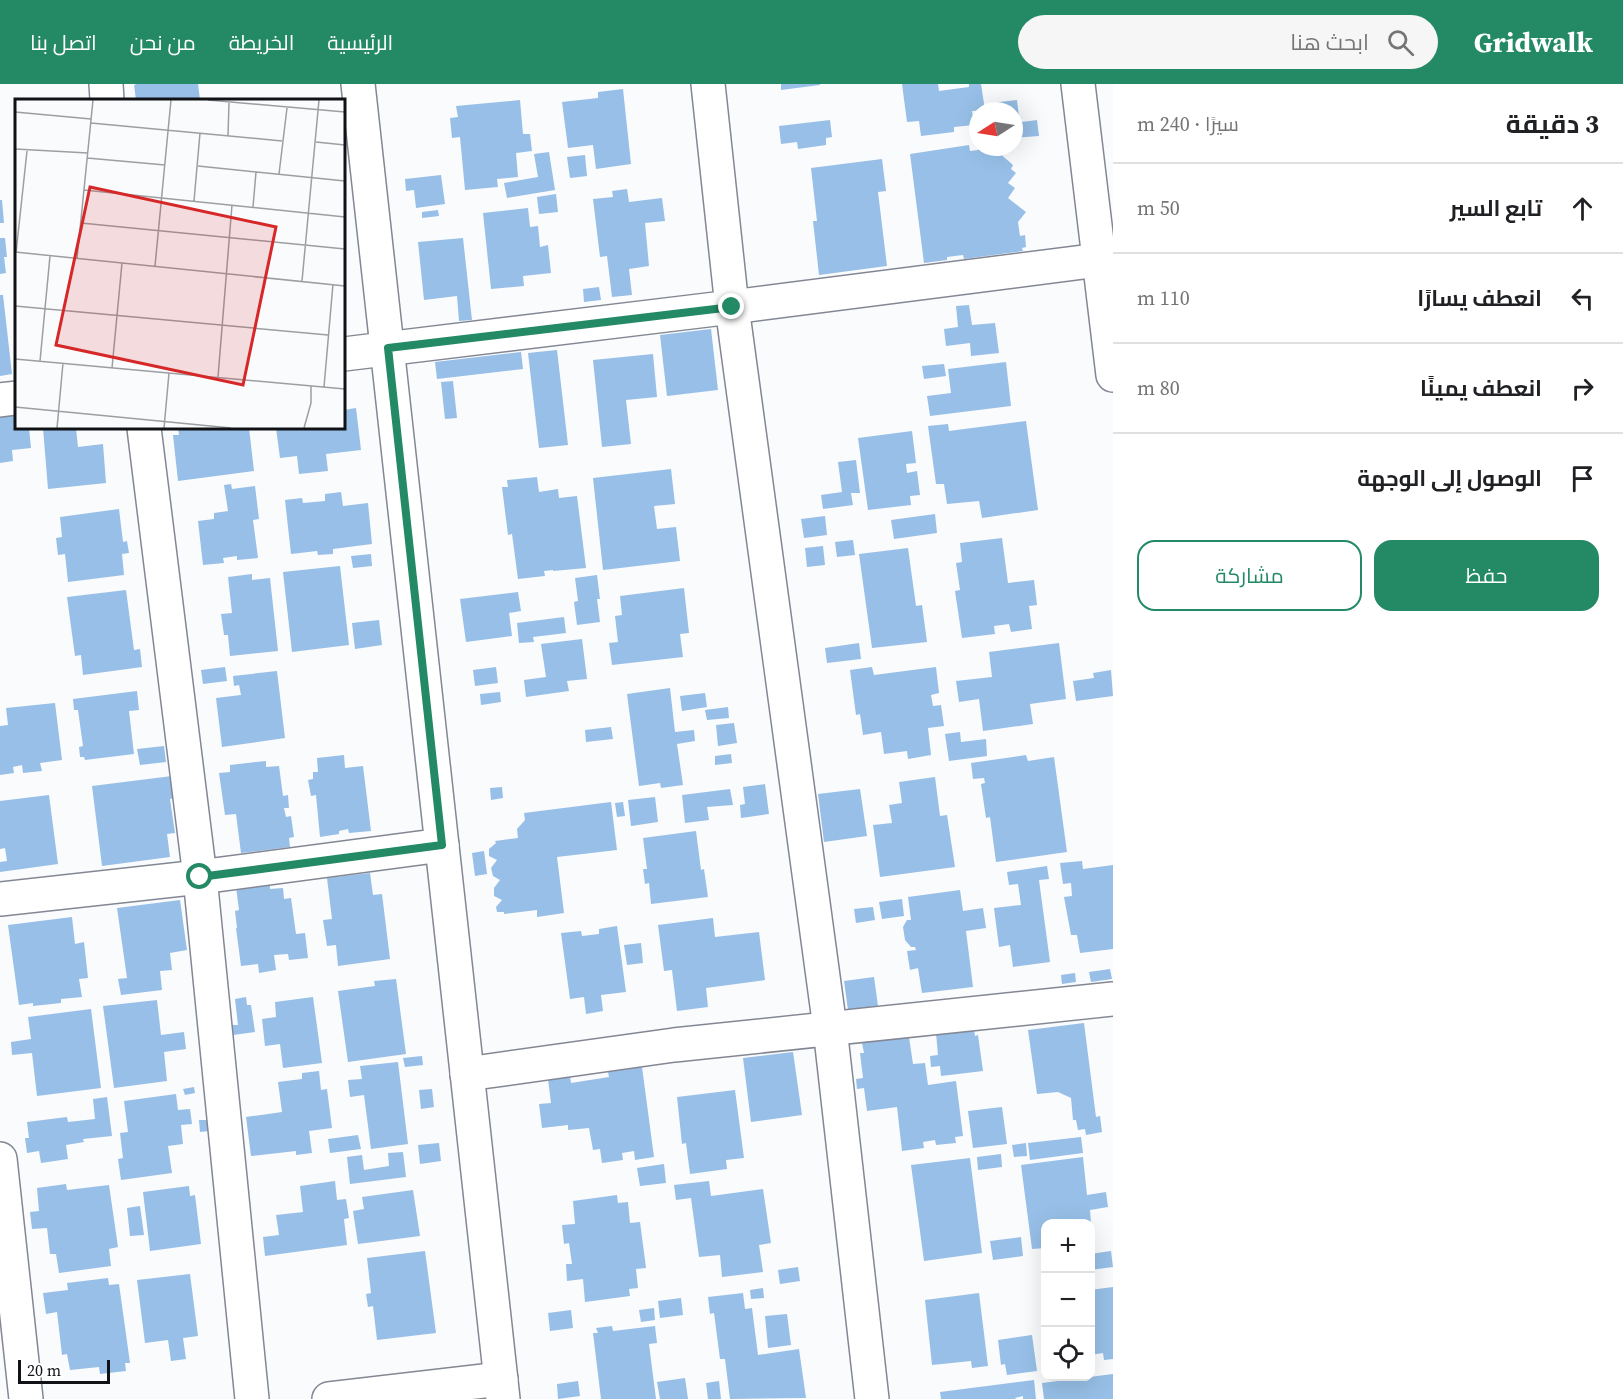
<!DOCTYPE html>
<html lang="ar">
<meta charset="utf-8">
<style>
body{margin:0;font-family:"Source Serif 4",Cairo,serif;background:#f6f6f6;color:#202124;direction:rtl}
.controls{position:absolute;right:18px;bottom:18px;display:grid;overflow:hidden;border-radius:12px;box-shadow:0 6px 24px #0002}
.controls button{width:54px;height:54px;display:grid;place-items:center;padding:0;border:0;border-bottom:2px solid #e0e0e0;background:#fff;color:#202124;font:30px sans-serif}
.compass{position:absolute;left:969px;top:18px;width:54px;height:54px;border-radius:50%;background:#fff;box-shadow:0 6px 24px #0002;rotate:258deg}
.scale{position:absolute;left:18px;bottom:15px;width:92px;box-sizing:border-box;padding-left:6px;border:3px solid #101216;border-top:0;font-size:16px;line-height:21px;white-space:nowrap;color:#101216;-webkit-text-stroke:4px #fff;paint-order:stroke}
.stop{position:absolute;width:18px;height:18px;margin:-14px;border:4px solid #248a66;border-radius:50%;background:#fff}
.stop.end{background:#248a66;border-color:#fff;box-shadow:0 2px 6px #0008}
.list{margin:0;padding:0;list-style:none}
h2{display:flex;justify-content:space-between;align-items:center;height:78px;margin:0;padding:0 24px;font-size:26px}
h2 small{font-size:20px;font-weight:400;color:#757577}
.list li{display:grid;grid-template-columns:39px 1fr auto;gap:18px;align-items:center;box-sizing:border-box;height:90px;padding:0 24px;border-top:2px solid #e0e0e0}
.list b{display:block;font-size:22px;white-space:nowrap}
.list em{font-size:20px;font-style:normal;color:#757577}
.actions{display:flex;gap:12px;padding:18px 24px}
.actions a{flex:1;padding:14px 0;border:2px solid #248a66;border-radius:18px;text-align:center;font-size:21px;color:#248a66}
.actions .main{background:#248a66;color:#fff}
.icon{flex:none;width:33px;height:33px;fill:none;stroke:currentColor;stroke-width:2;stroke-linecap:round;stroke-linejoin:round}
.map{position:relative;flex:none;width:1113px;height:1315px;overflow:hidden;direction:ltr}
header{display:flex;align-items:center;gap:36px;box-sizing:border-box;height:84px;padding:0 30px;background:#248a66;color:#fff}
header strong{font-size:28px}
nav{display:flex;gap:33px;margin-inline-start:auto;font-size:21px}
.search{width:420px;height:54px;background:#f6f6f6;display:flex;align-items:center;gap:15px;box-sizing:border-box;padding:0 21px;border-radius:33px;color:#757577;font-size:22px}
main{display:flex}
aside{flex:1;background:#fff}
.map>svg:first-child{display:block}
</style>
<header>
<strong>Gridwalk</strong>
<div class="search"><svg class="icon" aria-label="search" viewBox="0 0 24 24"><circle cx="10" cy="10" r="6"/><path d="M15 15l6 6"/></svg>ابحث هنا</div>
<nav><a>الرئيسية</a><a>الخريطة</a><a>من نحن</a><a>اتصل بنا</a></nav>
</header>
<main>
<aside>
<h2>3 دقيقة<small>سيرًا · 240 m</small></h2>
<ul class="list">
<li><svg class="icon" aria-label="ahead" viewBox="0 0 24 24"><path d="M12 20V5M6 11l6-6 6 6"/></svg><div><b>تابع السير</b></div><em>50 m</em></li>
<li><svg class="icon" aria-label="left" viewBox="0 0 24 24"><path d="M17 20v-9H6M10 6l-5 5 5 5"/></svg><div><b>انعطف يسارًا</b></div><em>110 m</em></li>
<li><svg class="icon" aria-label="right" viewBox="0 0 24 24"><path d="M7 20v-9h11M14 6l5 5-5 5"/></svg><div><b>انعطف يمينًا</b></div><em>80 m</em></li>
<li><svg class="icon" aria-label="arrive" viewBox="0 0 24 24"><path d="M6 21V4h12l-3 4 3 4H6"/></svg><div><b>الوصول إلى الوجهة</b></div></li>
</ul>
<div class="actions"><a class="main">حفظ</a><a>مشاركة</a></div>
</aside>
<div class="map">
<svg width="1113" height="1315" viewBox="0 0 1113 1315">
<rect width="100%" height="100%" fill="#fafbfd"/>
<g fill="#97bfe7">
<polygon points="137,0 198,0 200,16 136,16 134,1"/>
<polygon points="781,0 820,0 820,1 781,6"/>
<polygon points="902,0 938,0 939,7 969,3 969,0 981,0 985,26 972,27 974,41 954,43 954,48 921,52 919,37 907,38"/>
<polygon points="623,5 631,80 596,85 593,61 568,64 562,18 598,14 598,8"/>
<polygon points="520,16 523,50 530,50 532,67 516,69 518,93 497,95 498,103 465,106 460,53 452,54 450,34 458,33 456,22"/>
<polygon points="1017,16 1019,33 1014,33 1014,27 991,27 990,19"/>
<polygon points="830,36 832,53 826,54 826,61 798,65 797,58 781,60 779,42"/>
<polygon points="1037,36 1039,52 1014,54 1014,39"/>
<polygon points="969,61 970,67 978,66 980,63 985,63 994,71 997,67 1013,81 1011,85 1016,89 1008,99 1015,104 1008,114 1026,128 1018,138 1020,152 1025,151 1026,163 1022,164 1023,167 964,175 963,171 947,173 947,176 924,179 910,70"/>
<polygon points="549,68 555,106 507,114 504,99 538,93 534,70"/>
<polygon points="585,71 587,92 570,94 567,73"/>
<polygon points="882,75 886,107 878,108 887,182 819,191 813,137 817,137 811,84"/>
<polygon points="441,91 445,120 416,124 414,106 406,107 405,95"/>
<polygon points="627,105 629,118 662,114 665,137 645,139 649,182 629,185 632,211 612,213 607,172 600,173 593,115 613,113 612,107"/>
<polygon points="556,110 558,128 539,130 537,113"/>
<polygon points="0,116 2,116 4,139 0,139"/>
<polygon points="528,124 530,143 538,142 540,163 548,161 551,189 523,192 524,202 491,205 483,129"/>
<polygon points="438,126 439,132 422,134 422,128"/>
<polygon points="0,154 5,154 7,173 4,173 6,189 0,190"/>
<polygon points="463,154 472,236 459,237 457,212 424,216 418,158"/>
<polygon points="599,203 601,216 584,218 583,205"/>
<polygon points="0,211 3,211 12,290 0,292"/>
<polygon points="969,221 972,241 995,239 999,269 971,272 970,259 946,262 944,245 958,243 956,222"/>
<polygon points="711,245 718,306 667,312 660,251"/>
<polygon points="557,266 568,361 539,364 528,269"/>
<polygon points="521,268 523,285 437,295 435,278"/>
<polygon points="653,270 657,313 626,316 631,360 602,363 593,276"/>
<polygon points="1006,278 1011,322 930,332 927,312 951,309 948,285"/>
<polygon points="944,280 946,292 924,295 922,282"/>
<polygon points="453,297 457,334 445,335 441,298"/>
<polygon points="356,324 361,366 326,370 328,387 299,390 297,372 280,374 276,344 344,344 344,326"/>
<polygon points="16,331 16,344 29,344 31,364 12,366 13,377 0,379 0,332"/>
<polygon points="1026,337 1038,426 982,434 979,417 947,420 944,400 936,400 928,342 948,340 949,347"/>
<polygon points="43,344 76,344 78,363 103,360 106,399 48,405"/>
<polygon points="178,344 249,344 254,387 178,397 173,351 179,351"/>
<polygon points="912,347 916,379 906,380 907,389 917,387 920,411 910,412 911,421 868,426 858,354"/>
<polygon points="856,376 860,409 851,409 853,421 823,425 821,411 842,408 838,378"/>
<polygon points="671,385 675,420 654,422 657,445 676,443 680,477 603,486 593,394"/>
<polygon points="537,393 539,408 558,405 559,414 577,412 586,484 553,487 553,486 544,487 545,492 518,495 512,450 508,451 502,403 508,403 507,396"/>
<polygon points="231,400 232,405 255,402 259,435 253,436 258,474 237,476 237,472 223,474 224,479 203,481 198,437 214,435 214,429 228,427 224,401"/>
<polygon points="341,408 343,422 368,419 372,460 333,465 333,470 318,471 317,467 291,470 285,416 302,414 303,419 325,417 325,410"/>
<polygon points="119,425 123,458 127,457 129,469 122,470 124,491 68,498 65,470 58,471 56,454 62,453 60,433"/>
<polygon points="935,430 937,449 894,455 891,436"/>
<polygon points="825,432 827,451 804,454 801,435"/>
<polygon points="1002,454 1008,499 1034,496 1037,521 1029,522 1032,545 1011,548 1009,540 994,542 995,550 962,554 955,507 960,506 956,479 962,478 960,459"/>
<polygon points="853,456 855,471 837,473 835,458"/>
<polygon points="823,462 825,481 807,483 805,464"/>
<polygon points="908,464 916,522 922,521 927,558 872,564 859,470"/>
<polygon points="371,470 372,482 353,484 351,472"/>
<polygon points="340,482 349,561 292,568 283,488"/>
<polygon points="252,490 252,496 270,494 278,567 230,572 228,551 224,551 221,530 232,529 228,493"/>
<polygon points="597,491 600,515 597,515 600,538 577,541 574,518 578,517 575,494"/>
<polygon points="684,504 689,549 680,550 683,573 612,581 609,559 618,558 615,532 622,531 620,512"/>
<polygon points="126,506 134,566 140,565 142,583 83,591 81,571 75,572 67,513"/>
<polygon points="518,508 521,527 509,529 512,552 466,558 460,515"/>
<polygon points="564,533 566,549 533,553 534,558 519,559 517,539"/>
<polygon points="379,536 382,561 355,565 352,539"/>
<polygon points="582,555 587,595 567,597 569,607 526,613 524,596 546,593 541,560"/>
<polygon points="859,559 861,575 827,579 825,564"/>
<polygon points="1059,559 1066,615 1030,620 1033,640 983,647 979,615 959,618 956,597 992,593 989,568"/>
<polygon points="225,583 227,597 203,600 201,586"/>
<polygon points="496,583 498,599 475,602 473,586"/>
<polygon points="872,583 874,591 936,583 939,609 931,611 933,622 941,621 944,642 928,644 931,671 908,675 907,667 884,670 881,648 863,651 860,630 856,631 850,586"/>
<polygon points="1111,586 1113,612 1076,617 1073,597 1094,594 1093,589"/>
<polygon points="277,587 285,654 222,663 216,614 241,611 239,601 234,602 233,592"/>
<polygon points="670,604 675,648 694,646 695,657 677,660 683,701 661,704 660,699 639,702 627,610"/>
<polygon points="137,607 139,626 129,627 134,670 85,676 84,673 80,673 79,663 83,662 78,626 74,626 73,615"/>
<polygon points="500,608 501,618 481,621 480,610"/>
<polygon points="705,609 707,623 682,627 680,612"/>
<polygon points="55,619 62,676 40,679 42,687 23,689 22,681 13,683 14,689 0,691 0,642 8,641 6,624"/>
<polygon points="728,623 729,634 707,636 705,626"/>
<polygon points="734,639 737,659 718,662 716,641"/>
<polygon points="611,643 613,655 586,658 585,646"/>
<polygon points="960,648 961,658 986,655 987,672 949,677 945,650"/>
<polygon points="164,662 166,678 140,681 137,665"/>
<polygon points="731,670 732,679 715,681 715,672"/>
<polygon points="344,671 345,684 363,682 371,747 349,749 348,745 339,747 339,750 320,753 316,711 311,712 308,696 313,695 313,688 318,688 317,674"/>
<polygon points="1026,671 1028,677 1054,673 1067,768 996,778 990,733 986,734 981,700 985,699 984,694 973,695 971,679"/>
<polygon points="266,677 266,683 279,682 283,712 288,711 289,724 284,724 286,733 291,732 294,753 289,754 290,763 241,769 236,730 225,731 219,689 230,688 230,681"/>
<polygon points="172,692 175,714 170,715 175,749 167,750 170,773 102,782 92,702"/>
<polygon points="935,693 940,732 947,731 955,783 880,793 873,741 892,739 889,721 902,719 899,698"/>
<polygon points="765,700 769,730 741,734 740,721 745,720 743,703"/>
<polygon points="502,703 503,714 491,716 490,704"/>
<polygon points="730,705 733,721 707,723 709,736 685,739 682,711"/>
<polygon points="860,705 867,752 824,758 818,710"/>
<polygon points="49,711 58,780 0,788 0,778 7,777 5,764 0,765 0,717"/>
<polygon points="655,713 658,738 631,742 628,716"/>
<polygon points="611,718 617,766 557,773 564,829 537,833 537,826 504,830 504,828 497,828 496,823 502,816 494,812 494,804 500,796 493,792 491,784 497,776 489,772 489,765 496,759 495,757 518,754 517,745 525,736 524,729"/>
<polygon points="623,718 625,732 617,733 615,719"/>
<polygon points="696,747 701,786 704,785 708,813 651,820 649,799 645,800 643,785 647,785 643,754"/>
<polygon points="484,767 487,790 475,792 472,769"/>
<polygon points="1082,777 1083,785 1113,781 1113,865 1080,869 1077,851 1071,851 1064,813 1072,812 1071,799 1063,800 1060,779"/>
<polygon points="1047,782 1049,795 1039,796 1050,878 1013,883 1010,861 999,863 994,824 1021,821 1018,800 1009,801 1007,788"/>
<polygon points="370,789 373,811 382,810 390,875 338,882 336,861 327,862 323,836 332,835 327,794"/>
<polygon points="270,799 270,805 283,804 284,815 291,814 296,850 305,849 308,874 289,876 288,870 274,871 276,886 259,889 258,880 241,882 236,844 237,844 235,827 239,826 236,803"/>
<polygon points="960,806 963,827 983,824 986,844 966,847 973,903 922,909 918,884 910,886 907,867 916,866 915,863 911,863 905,856 903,843 907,836 911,836 908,813"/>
<polygon points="902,815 904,832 882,835 879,818"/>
<polygon points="180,816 187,866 170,869 172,886 160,887 162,906 121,911 118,895 127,894 117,824"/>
<polygon points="873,823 875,836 856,839 854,825"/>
<polygon points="72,833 75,860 84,858 88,894 79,895 82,913 61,915 61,919 33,922 33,919 19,921 8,841"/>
<polygon points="713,834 715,853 759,848 765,896 706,904 708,923 677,927 672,886 664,887 658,841"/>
<polygon points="617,842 626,908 601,911 603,927 586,930 584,913 570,915 561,849 581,847 582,852 599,850 599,845"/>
<polygon points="641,859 643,879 627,881 624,861"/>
<polygon points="1110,885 1112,895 1091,898 1089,888"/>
<polygon points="1075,889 1076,898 1062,900 1061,891"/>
<polygon points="874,893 878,922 848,926 844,897"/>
<polygon points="396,895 406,970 348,978 338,907 375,902 374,897"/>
<polygon points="246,913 247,921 251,921 255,948 233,951 232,941 238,941 235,915"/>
<polygon points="313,913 322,979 283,984 280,960 265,962 262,935 276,933 275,918"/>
<polygon points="157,916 161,951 184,948 186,965 164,968 167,997 114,1004 103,922"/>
<polygon points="91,925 101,1004 37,1012 32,969 12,971 11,958 31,955 28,933"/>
<polygon points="1084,939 1096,1033 1100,1032 1102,1048 1086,1051 1085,1045 1078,1046 1076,1036 1073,1036 1071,1014 1058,1008 1037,1010 1028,946"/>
<polygon points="974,945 975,952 978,951 983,987 941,992 940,982 931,983 930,972 938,971 936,949"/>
<polygon points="909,953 913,980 925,979 928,1001 956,997 963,1052 955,1053 956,1059 936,1061 935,1056 923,1058 924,1064 902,1067 897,1023 867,1027 864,1004 857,1005 856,995 863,994 860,969 864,969 862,959"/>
<polygon points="793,968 802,1031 751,1038 743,974"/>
<polygon points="422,972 423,981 405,983 403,974"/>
<polygon points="398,978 408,1060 371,1065 364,1011 350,1013 348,996 362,995 360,982"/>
<polygon points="642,983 654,1073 635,1076 634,1067 622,1069 623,1076 602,1079 600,1065 593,1066 589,1044 568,1046 568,1041 542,1044 539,1020 551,1019 548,995 570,992 571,999 609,993 608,988"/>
<polygon points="319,987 321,1006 327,1005 332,1044 309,1047 312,1069 296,1071 296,1067 251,1072 246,1033 282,1028 278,998 302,995 302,989"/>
<polygon points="194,1003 195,1009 185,1011 183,1005"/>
<polygon points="432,1005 434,1023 421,1025 419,1006"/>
<polygon points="735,1006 744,1074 726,1076 727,1085 690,1090 686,1059 682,1060 677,1013"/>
<polygon points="176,1010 178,1026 190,1025 192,1040 181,1041 183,1060 168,1062 172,1089 121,1096 118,1075 123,1074 120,1049 128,1048 124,1017"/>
<polygon points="107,1013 112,1052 83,1055 84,1058 66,1061 68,1075 41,1079 39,1067 27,1069 25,1054 29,1054 27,1038 67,1033 68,1038 95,1035 93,1015"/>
<polygon points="1002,1023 1007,1060 973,1064 968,1027"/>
<polygon points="199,1036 207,1036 209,1047 200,1048"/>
<polygon points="358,1051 361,1065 330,1069 328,1055"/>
<polygon points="1081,1053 1083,1069 1030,1076 1028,1059"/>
<polygon points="439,1059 441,1077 420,1080 418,1061"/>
<polygon points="1026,1059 1027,1072 1014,1073 1012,1061"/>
<polygon points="403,1068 406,1093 350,1100 347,1073 362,1071 364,1086 389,1082 388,1069"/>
<polygon points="1001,1070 1002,1083 978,1086 977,1073"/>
<polygon points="1083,1073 1087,1111 1106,1108 1108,1123 1090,1126 1091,1140 1046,1140 1046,1164 1032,1165 1021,1081"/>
<polygon points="970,1074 982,1169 924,1177 911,1081"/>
<polygon points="664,1080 666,1099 640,1102 637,1084"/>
<polygon points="335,1097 337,1116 346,1115 349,1134 344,1135 347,1161 265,1172 263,1153 279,1151 276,1131 303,1128 300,1102"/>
<polygon points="709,1097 711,1112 763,1105 771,1159 759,1161 763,1188 722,1193 720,1171 699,1173 691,1114 676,1116 674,1101"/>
<polygon points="66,1100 67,1106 109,1101 118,1163 109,1165 111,1182 59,1189 56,1170 50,1170 47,1144 32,1145 30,1128 39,1127 37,1104"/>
<polygon points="189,1102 190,1112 195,1111 201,1160 150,1167 143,1108"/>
<polygon points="413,1106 420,1152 358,1160 353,1127 364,1125 362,1113"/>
<polygon points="617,1111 618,1119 628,1118 630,1139 640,1138 646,1184 636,1185 638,1204 629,1205 630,1212 585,1218 583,1195 567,1197 566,1180 572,1180 569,1159 564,1160 562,1141 575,1140 573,1117"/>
<polygon points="140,1122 144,1151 130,1152 127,1124"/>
<polygon points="1021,1153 1023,1172 993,1176 990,1157"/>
<polygon points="425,1167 436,1249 377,1256 373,1222 368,1223 366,1210 371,1209 367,1174"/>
<polygon points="1111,1167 1113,1183 1090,1186 1090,1170"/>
<polygon points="798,1183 800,1197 780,1200 778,1186"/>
<polygon points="190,1190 198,1252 183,1254 186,1275 171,1277 168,1256 145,1259 137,1196"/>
<polygon points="108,1194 109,1201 119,1200 130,1279 125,1279 126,1287 100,1290 99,1283 70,1286 67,1270 62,1271 57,1228 46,1230 43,1209 68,1206 67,1199"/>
<polygon points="1113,1203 1113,1275 1104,1276 1103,1269 1090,1271 1090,1206"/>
<polygon points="763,1204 764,1214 751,1215 750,1206"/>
<polygon points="743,1209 745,1225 752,1224 758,1271 799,1265 806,1314 730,1315 725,1275 720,1275 714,1229 710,1230 708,1213"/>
<polygon points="979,1209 988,1282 972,1284 971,1277 932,1281 925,1216"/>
<polygon points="681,1214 683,1231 660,1234 658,1217"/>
<polygon points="654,1224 655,1236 641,1238 639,1226"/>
<polygon points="571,1226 573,1244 550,1247 548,1229"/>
<polygon points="787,1230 791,1261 768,1264 765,1232"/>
<polygon points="612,1242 613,1247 655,1242 657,1259 649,1260 656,1315 601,1315 593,1249 598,1249 596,1244"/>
<polygon points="1032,1251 1037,1287 1007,1291 1005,1280 1001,1281 998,1256"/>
<polygon points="1113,1290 1113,1315 1044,1315 1042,1299"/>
<polygon points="685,1294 688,1315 660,1315 657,1298"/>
<polygon points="1034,1296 1036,1315 1023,1315 1023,1312 1015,1314 1016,1315 941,1315 940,1308"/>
<polygon points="578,1297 580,1312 558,1315 557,1300"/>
<polygon points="719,1297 721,1315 708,1315 706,1299"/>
</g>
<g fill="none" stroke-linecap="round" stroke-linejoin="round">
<defs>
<g id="minor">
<polyline points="106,0 107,16"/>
<polyline points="358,0 503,1315"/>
<polyline points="708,0 732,223 830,944 872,1315"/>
<polyline points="1078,0 1113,291"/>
<polyline points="344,270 732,223 1099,176"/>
<polyline points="0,316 16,314"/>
<polyline points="144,344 200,793 252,1315"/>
<polyline points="0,815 200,793 442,761"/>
<polyline points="467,990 674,961 1113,915"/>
<polyline points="0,1075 26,1315"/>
<polyline points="329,1315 501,1295"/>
</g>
</defs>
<use href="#minor" stroke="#838793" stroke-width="36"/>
<use href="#minor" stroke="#fff" stroke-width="33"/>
</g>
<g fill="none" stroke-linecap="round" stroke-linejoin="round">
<polyline stroke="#248a66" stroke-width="8" points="200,793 442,761 388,264 732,223"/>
</g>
<g transform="translate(15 15)">
<rect width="330" height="330" fill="#fafbfd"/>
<path fill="none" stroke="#9c9ea1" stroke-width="1.5" d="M193,1l137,12M0,13l76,7M76,24l191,18M213,37l1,-33M301,43l29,3M0,50l73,4M72,59l78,7M183,67l147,15M264,75l8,-66M69,91l261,27M179,102l6,-68M238,108l3,-35M66,124l264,26M0,153l330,34M1,154l11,-102M62,160l16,-159M140,167l16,-166M287,182l17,-181M0,207l313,29M0,260l330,30M25,262l10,-105M97,269l10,-105M203,278l14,-172M309,288l9,-103M0,308l216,21M42,329l6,-65M149,329l5,-55M289,329l7,-25v-17"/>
<path fill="#d62828" fill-opacity="0.15" stroke="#d62828" stroke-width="3" d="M75,88l186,40 -33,158 -187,-40z"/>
<rect width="330" height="330" fill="none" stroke="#101216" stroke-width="3"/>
</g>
</svg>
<div class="controls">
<button>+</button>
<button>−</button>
<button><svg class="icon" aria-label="locate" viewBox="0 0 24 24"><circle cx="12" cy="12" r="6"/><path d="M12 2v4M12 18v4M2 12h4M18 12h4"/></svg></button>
</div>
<svg class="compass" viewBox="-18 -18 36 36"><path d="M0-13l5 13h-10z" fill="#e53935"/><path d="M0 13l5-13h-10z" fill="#757577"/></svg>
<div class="scale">20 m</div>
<div class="stop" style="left:200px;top:793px"></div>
<div class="stop end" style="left:732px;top:223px"></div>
</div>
</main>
